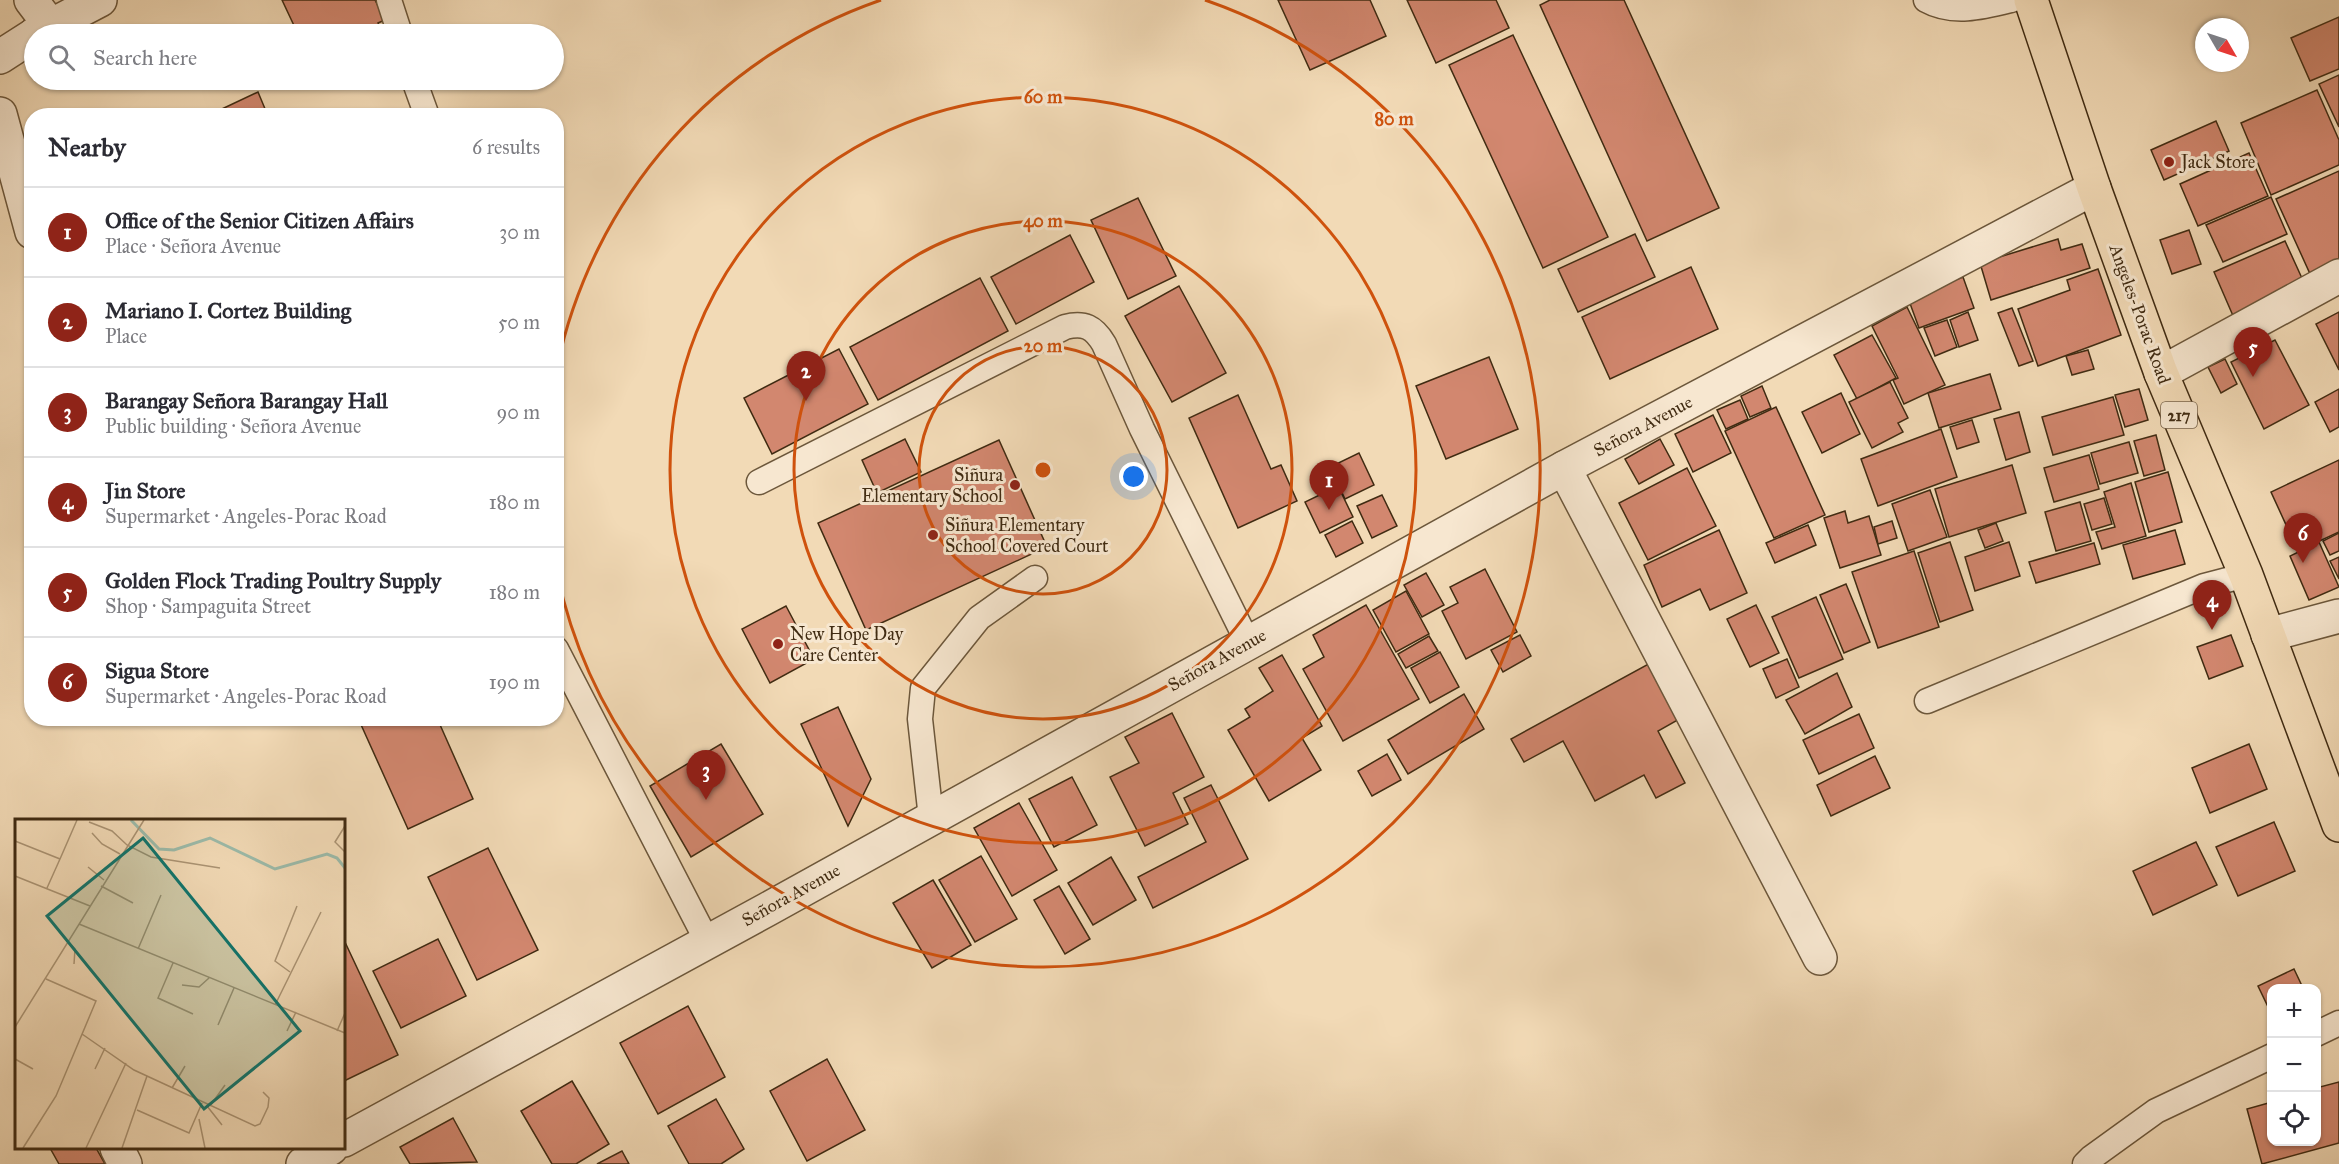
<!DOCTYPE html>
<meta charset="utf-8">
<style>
body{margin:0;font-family:"IM FELL Great Primer",serif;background:#f2f2f3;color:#2b2b33}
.controls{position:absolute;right:18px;bottom:18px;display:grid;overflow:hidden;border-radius:12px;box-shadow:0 2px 4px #0004}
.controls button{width:54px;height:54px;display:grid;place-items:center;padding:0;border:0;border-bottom:2px solid #e1e1e2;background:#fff;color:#2b2b33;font:30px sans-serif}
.compass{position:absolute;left:2195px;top:18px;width:54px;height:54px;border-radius:50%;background:#fff;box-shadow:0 2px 4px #0004;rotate:129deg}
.you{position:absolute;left:1134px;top:477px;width:21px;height:21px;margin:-15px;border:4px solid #fff;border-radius:50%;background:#1a73e8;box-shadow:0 0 0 9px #1a73e833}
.badge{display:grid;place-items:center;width:39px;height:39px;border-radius:50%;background:#8f2418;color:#fff;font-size:20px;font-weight:700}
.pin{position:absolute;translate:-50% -50px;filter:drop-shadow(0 2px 3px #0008)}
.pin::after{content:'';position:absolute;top:32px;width:21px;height:18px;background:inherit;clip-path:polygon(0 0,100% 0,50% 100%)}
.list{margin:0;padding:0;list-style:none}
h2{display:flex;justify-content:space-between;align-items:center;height:78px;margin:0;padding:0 24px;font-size:26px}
h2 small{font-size:20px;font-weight:400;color:#7c7c81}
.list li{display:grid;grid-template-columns:39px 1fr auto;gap:18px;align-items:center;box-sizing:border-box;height:90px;padding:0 24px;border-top:2px solid #e1e1e2}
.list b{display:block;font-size:22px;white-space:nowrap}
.list p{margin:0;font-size:20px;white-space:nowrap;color:#7c7c81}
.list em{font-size:20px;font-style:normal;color:#7c7c81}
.icon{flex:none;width:33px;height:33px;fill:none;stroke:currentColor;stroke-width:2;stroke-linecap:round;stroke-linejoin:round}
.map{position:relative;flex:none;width:2339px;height:1164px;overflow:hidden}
.search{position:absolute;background:#fff;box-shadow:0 2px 4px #0004;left:24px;top:24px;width:540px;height:66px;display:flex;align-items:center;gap:15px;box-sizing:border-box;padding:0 21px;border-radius:33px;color:#7c7c81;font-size:22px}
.panel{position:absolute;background:#fff;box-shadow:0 2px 4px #0004;left:24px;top:108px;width:540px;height:618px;border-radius:24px}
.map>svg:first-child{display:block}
</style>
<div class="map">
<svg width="2339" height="1164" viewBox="0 0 2339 1164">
<rect width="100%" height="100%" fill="#f2dab6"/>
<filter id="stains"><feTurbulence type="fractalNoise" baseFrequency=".00333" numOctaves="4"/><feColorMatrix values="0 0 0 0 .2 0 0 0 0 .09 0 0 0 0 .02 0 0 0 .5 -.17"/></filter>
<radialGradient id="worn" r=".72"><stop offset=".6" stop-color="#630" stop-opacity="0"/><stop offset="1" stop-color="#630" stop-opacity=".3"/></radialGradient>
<g fill="#d2876f" stroke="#402b12" stroke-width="1.5">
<polygon points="282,0 375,0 385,20 378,23 383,34 298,34"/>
<polygon points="1278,0 1370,0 1386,36 1310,70"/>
<polygon points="1407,0 1496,0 1509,28 1436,63"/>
<polygon points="1550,0 1624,0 1719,208 1647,241 1540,5"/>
<polygon points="2339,17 2339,69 2310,81 2291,38"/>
<polygon points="1513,35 1608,237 1543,268 1449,65"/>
<polygon points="2339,75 2339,127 2319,84"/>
<polygon points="2317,90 2339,140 2339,165 2271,195 2241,123"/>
<polygon points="258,92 268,116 207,116"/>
<polygon points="2216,121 2229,151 2164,180 2151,150"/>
<polygon points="2249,153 2268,196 2198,226 2180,184"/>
<polygon points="2339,171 2339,264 2311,276 2276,199"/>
<polygon points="2271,197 2287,234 2223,262 2206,225"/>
<polygon points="1138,198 1176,276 1128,299 1091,220"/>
<polygon points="2189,230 2201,264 2172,274 2160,240"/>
<polygon points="1635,234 1655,277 1578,312 1558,269"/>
<polygon points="1070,235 1094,282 1016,324 991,277"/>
<polygon points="2058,239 2061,250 2082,244 2090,268 1991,300 1980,263"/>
<polygon points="2285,241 2306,287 2234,318 2214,272"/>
<polygon points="1691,267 1718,329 1610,379 1582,317"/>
<polygon points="2098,269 2121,335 2038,366 2018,309 2070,290 2067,280"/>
<polygon points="1963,277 1974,308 1919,328 1908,298"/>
<polygon points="980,278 1008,331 878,400 850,347"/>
<polygon points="1179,286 1226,373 1172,402 1125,316"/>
<polygon points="1907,307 1945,385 1904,404 1893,380 1898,378 1872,326"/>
<polygon points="2012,308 2033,361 2019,366 1998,313"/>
<polygon points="1968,312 1978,340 1959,347 1950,320"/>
<polygon points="2339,312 2339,370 2316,324"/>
<polygon points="1947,320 1957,347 1935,356 1924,328"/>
<polygon points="1872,335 1896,378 1857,399 1834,355"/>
<polygon points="2275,340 2309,405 2264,429 2231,362"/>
<polygon points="839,349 868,404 772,454 744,398"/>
<polygon points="2088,350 2094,369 2072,375 2066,356"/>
<polygon points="1489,357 1518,429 1446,459 1416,386"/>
<polygon points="2225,359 2237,384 2221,393 2208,367"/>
<polygon points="1990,374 2001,409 1939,428 1928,393"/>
<polygon points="1890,382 1908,418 1898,423 1903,432 1872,448 1849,402"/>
<polygon points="1762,386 1771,408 1750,417 1741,396"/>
<polygon points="2139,389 2148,420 2125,427 2115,395"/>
<polygon points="2339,389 2339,427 2330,432 2315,402"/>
<polygon points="1841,393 1860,434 1822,453 1802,412"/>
<polygon points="1238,395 1271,469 1281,465 1297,501 1238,528 1189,418"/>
<polygon points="2113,397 2124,435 2053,455 2042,417"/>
<polygon points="1740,400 1748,419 1726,429 1717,410"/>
<polygon points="1776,407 1825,515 1774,538 1725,431"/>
<polygon points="2019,412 2030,452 2006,460 1994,419"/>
<polygon points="1713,415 1731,453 1693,472 1675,434"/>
<polygon points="1972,420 1979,442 1957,449 1950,427"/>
<polygon points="1941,429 1957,477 1878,506 1861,459"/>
<polygon points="2156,435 2165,470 2144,476 2134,441"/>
<polygon points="905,439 921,472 877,493 862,460"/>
<polygon points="1660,439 1674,465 1639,484 1625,459"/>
<polygon points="999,440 1047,547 866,630 818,523"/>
<polygon points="2129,442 2138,473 2100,484 2091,453"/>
<polygon points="1359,453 1374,485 1345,499 1330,467"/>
<polygon points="2089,455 2099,489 2054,502 2044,468"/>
<polygon points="2339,460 2339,532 2298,551 2271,492"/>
<polygon points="2012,465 2026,513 1949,537 1935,489"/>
<polygon points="1687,468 1716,526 1648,560 1619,503"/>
<polygon points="2168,472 2182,522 2149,532 2135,482"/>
<polygon points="2131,483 2146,536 2102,549 2096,532 2115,527 2104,492"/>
<polygon points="1338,486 1353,517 1320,533 1305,502"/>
<polygon points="1930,490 1947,537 1908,551 1892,504"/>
<polygon points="1382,495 1397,526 1372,538 1357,506"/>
<polygon points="2104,498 2112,524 2092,530 2084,504"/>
<polygon points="2080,502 2091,541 2056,551 2045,512"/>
<polygon points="1845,511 1848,523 1869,516 1881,555 1840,568 1824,518"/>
<polygon points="1352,521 1363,543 1336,557 1325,535"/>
<polygon points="1892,521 1897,538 1878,544 1874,527"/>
<polygon points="1996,523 2003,541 1985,548 1978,530"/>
<polygon points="1808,525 1816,545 1775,563 1766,543"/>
<polygon points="1719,530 1747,593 1710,610 1700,589 1662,607 1644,565"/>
<polygon points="2175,530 2185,564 2133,579 2123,545"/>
<polygon points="2339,533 2339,551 2330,555 2323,541"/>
<polygon points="1950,542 1973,610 1940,622 1918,553"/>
<polygon points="2009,542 2020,576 1975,591 1965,557"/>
<polygon points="2319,542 2339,587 2309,600 2290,556"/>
<polygon points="2094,543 2100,564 2036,583 2029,562"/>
<polygon points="1914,551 1939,627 1878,648 1852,572"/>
<polygon points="2339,557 2339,579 2330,561"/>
<polygon points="1485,569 1517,632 1466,659 1442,611 1458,603 1450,587"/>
<polygon points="1426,573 1444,605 1422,617 1404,585"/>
<polygon points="1846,584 1870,642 1844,653 1820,595"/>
<polygon points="1406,591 1429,634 1396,652 1373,610"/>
<polygon points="1816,597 1843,659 1799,678 1772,617"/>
<polygon points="1366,605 1419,699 1343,741 1303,669 1324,657 1313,635"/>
<polygon points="1756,605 1779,653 1750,667 1727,619"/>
<polygon points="786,606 814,659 770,683 742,629"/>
<polygon points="1520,635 1531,656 1503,672 1491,650"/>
<polygon points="2231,635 2243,666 2209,679 2197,647"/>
<polygon points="1429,636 1438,651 1406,668 1398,654"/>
<polygon points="1440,652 1459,687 1430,703 1411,668"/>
<polygon points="1282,655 1322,726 1302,738 1321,770 1269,801 1228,730 1250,717 1245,709 1273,691 1259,668"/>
<polygon points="1787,659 1799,687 1776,698 1763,669"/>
<polygon points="1654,661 1683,717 1658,731 1685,783 1656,798 1644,775 1595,801 1563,741 1524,762 1511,739"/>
<polygon points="1837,673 1852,707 1805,734 1786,700"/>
<polygon points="1464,694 1484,729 1408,774 1388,740"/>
<polygon points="838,707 871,779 848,826 801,724"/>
<polygon points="1172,713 1204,777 1173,793 1188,824 1145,846 1110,777 1139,763 1125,737"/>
<polygon points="1859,714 1874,748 1819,774 1803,740"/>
<polygon points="358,718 437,718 473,799 408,829"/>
<polygon points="721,744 763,814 691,857 650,786"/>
<polygon points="2249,744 2267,789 2210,813 2192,768"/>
<polygon points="1387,754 1401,780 1372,796 1358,771"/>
<polygon points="1875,756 1890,788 1831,816 1817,785"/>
<polygon points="1072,777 1097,825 1054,847 1029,799"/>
<polygon points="1211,785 1248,859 1153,908 1138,877 1206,842 1184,798"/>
<polygon points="1019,803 1057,870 1012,896 974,828"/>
<polygon points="2274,822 2295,871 2238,896 2216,847"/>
<polygon points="2196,842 2217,885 2153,915 2133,871"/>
<polygon points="488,848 538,950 477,980 428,877"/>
<polygon points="981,856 1017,919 975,942 939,880"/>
<polygon points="1111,857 1136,900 1093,925 1068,883"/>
<polygon points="933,880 971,945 932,968 893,903"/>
<polygon points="1059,886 1090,939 1065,954 1034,900"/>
<polygon points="438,939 466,996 401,1028 373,971"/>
<polygon points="344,940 398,1055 344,1081"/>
<polygon points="2294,969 2303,988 2272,988 2271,1013 2258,986"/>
<polygon points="688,1006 725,1077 658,1114 620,1043"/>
<polygon points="827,1059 865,1130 807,1161 770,1091"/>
<polygon points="572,1081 609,1144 576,1164 552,1164 521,1111"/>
<polygon points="2339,1082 2339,1143 2262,1164 2247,1109 2272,1102 2272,1142 2316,1142 2316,1088"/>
<polygon points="716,1099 744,1149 721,1164 689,1164 668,1126"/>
<polygon points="453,1118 477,1162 410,1164 400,1147"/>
<polygon points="50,1148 96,1148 105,1164 59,1164"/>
<polygon points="622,1151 629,1164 597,1164"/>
</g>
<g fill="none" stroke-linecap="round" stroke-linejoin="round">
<defs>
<g id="lane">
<polyline points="389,0 400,34"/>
<path d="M1926,0c27,15 57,7 85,0"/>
<polyline points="414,80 427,116"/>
<path d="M759,482l306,-155c19,-5 29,0 39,17l38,85 106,214"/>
<polyline points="556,649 707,941"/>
<polyline points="1927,701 2204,586 2246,575"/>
<polyline points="931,818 920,719 923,688 979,618 1035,578"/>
<polyline points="2316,1034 2339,1023"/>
<polyline points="2085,1164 2091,1158 2156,1111 2272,1056"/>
</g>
<g id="street">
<polyline points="31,0 50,25"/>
<polyline points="35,34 100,0"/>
<polyline points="0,57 34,35"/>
<polyline points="0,114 32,232"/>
<polyline points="2161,373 2339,276"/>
<polyline points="1564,468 1820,958"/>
<polyline points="2268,635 2339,616"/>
<polyline points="344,1140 768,909 1564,468 2094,188"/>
<polyline points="117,1148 125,1164"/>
<polyline points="303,1164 331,1148"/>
</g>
<polyline id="primary" points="2031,0 2094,188 2161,373 2246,575 2339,825"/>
</defs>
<use href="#lane" stroke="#6c573b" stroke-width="27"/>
<use href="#street" stroke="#6c573b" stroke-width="36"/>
<use href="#primary" stroke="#402b12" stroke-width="36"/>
<use href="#lane" stroke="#f7e7d0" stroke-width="24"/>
<use href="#street" stroke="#f7e7d0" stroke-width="33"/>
<use href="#primary" stroke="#f2dab6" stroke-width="33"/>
</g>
<g fill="none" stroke="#cf520d" stroke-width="3">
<circle cx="1043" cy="470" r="124"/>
<circle cx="1043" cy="470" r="249"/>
<circle cx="1043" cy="470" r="373"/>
<path d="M557 367A497 497 0 0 1 881 0M1205 0A497 497 0 1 1 557 573"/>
</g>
<g fill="#8f2418" stroke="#f7e7d0" stroke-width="2">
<circle cx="2169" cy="162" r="6"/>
<circle cx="1015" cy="485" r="6"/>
<circle cx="933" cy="535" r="6"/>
<circle cx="778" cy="644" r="6"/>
</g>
<g text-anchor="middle" stroke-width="6" stroke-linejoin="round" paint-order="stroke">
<rect fill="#f7e7d0" stroke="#77634b" stroke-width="1.5" x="2161" y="402" width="36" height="26" rx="4.5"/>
<g font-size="16" font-weight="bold" fill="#402b12">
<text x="2179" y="421">217</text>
</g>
<g font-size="18" fill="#402b12" stroke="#f7e7d0" text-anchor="start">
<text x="2181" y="168">Jack Store</text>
<text x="1003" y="481" text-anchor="end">Siñura<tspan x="1003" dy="21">Elementary School</tspan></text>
<text x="945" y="531">Siñura Elementary<tspan x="945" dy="21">School Covered Court</tspan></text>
<text x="790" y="640">New Hope Day<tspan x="790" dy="21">Care Center</tspan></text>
</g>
<g font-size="18" fill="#402b12" stroke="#f7e7d0">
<text transform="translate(2140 314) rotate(70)" y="6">Angeles-Porac Road</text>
<text transform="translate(1643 426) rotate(-28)" y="6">Señora Avenue</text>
<text transform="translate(1217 660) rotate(-29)" y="6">Señora Avenue</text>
<text transform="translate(791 895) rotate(-29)" y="6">Señora Avenue</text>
</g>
</g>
<g transform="translate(15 819)">
<rect width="330" height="330" fill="#f2dab6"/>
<path fill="none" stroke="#9cbbaa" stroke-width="3" d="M116,1l28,29 15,1 36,-12 65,31 52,-15 10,4 8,10"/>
<path fill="none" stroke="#ab9474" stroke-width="1.5" d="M74,3l23,9 15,14 24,12 69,11M330,7l-10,16 10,10M77,14l10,11 18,10M0,22l45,18 -13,29M45,40l17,-39M73,48l16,13M0,57l75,30M86,67l32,17M64,105l266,109M53,123l7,7 -1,15M123,130l23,-54M158,144l-15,35 35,16M275,153l-15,-11 22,-55M167,166l17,2 10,-9M260,186l46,-93M203,206l16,-37M0,208l129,-207M272,212l9,-19M322,212l8,-18M67,215l52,36 121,56 5,-2 8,-17 1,-9 -6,-6M0,240l18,10M80,250l10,-21M157,269l13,-22M192,287l15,19M195,287l15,-21M122,291l52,23 13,-30M184,300l6,29M8,329l33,-52 40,-95 -50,-22M71,329l40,-85M107,329l25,-72"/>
<path fill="#0f766e" fill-opacity="0.15" stroke="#0f766e" stroke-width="3" d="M128,19l157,193 -96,78 -157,-193z"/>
<rect width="330" height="330" fill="none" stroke="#402b12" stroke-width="3"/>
</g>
<circle cx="1043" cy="470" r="9" fill="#cf520d" stroke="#f7e7d0" stroke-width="3"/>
<g font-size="18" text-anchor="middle" font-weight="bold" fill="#cf520d" stroke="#f7e7d0" stroke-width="6" stroke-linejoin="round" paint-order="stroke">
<text x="1043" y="103">60 m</text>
<text x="1394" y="125">80 m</text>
<text x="1043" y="227">40 m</text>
<text x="1043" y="352">20 m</text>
</g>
<rect width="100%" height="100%" filter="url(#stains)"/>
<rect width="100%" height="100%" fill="url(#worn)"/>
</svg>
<div class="controls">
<button>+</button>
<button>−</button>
<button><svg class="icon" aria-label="locate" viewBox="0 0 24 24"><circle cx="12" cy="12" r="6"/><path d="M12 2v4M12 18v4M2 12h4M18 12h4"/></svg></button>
</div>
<svg class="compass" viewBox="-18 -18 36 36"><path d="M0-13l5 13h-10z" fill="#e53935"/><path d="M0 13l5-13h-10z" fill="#7c7c81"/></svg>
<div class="you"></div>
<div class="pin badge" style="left:1329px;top:510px">1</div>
<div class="pin badge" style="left:806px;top:401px">2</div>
<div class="pin badge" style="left:706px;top:800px">3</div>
<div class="pin badge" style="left:2212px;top:630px">4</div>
<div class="pin badge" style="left:2253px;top:377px">5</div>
<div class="pin badge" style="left:2303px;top:563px">6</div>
<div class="search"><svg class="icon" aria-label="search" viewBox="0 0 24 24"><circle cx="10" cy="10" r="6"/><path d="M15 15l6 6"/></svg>Search here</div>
<section class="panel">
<h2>Nearby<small>6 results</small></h2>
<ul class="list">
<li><span class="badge">1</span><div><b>Office of the Senior Citizen Affairs</b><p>Place · Señora Avenue</p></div><em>30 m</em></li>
<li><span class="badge">2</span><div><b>Mariano I. Cortez Building</b><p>Place</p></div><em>50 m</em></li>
<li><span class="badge">3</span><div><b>Barangay Señora Barangay Hall</b><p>Public building · Señora Avenue</p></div><em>90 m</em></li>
<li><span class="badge">4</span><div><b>Jin Store</b><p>Supermarket · Angeles-Porac Road</p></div><em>180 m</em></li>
<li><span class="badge">5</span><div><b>Golden Flock Trading Poultry Supply</b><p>Shop · Sampaguita Street</p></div><em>180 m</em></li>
<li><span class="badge">6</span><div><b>Sigua Store</b><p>Supermarket · Angeles-Porac Road</p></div><em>190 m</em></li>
</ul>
</section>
</div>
